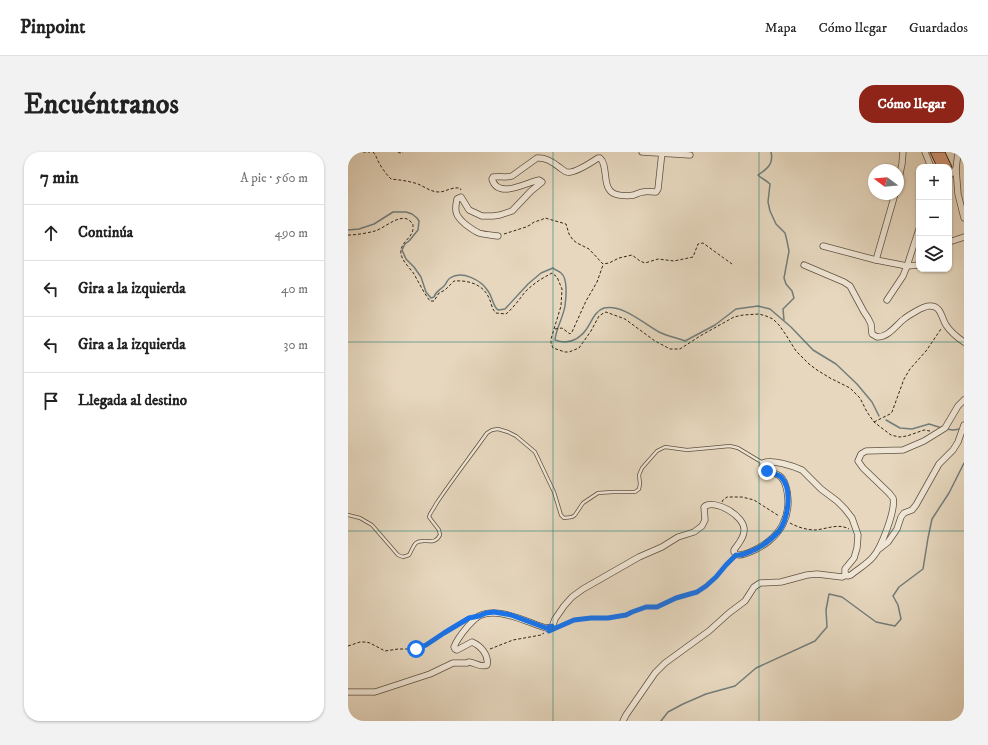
<!DOCTYPE html>
<html lang="es">
<meta charset="utf-8">
<style>
body{margin:0;font-family:"IM FELL DW Pica",serif;background:#f2f2f2;color:#222}
.controls{position:absolute;right:12px;top:12px;display:grid;overflow:hidden;border-radius:8px;box-shadow:0 1px 3px #0004}
.controls button{width:36px;height:36px;display:grid;place-items:center;padding:0;border:0;border-bottom:1px solid #e0e0e0;background:#fff;color:#222;font:20px sans-serif}
.compass{position:absolute;left:520px;top:12px;width:36px;height:36px;border-radius:50%;background:#fff;box-shadow:0 1px 3px #0004;rotate:286deg}
.stop{position:absolute;width:12px;height:12px;margin:-9px;border:3px solid #1a73e8;border-radius:50%;background:#fff}
.stop.end{background:#1a73e8;border-color:#fff;box-shadow:0 1px 4px #0008}
.list{margin:0;padding:0;list-style:none}
h2{display:flex;justify-content:space-between;align-items:center;height:52px;margin:0;padding:0 16px;font-size:17px}
h2 small{font-size:13px;font-weight:400;color:#767676}
.list li{display:grid;grid-template-columns:26px 1fr auto;gap:12px;align-items:center;box-sizing:border-box;height:56px;padding:0 16px;border-top:1px solid #e0e0e0}
.list b{display:block;font-size:15px;white-space:nowrap}
.list em{font-size:13px;font-style:normal;color:#767676}
.icon{flex:none;width:22px;height:22px;fill:none;stroke:currentColor;stroke-width:2;stroke-linecap:round;stroke-linejoin:round}
.map{position:relative;flex:none;width:616px;height:569px;overflow:hidden;border-radius:16px}
header{display:flex;align-items:center;gap:24px;box-sizing:border-box;height:56px;padding:0 20px;background:#fff;border-bottom:1px solid #e0e0e0}
header strong{font-size:19px}
nav{display:flex;gap:22px;margin-inline-start:auto;font-size:14px}
.intro{display:flex;align-items:center;justify-content:space-between;box-sizing:border-box;height:96px;padding:0 24px}
h1{margin:0;font-size:28px}
.button{padding:10px 18px;border-radius:16px;background:#8f2418;color:#fff;font-size:14px;font-weight:700}
main{display:flex;gap:24px;padding:0 24px}
aside{flex:1;background:#fff;border-radius:16px;box-shadow:0 1px 3px #0004}
.map>svg:first-child{display:block}
</style>
<header>
<strong>Pinpoint</strong>
<nav><a>Mapa</a><a>Cómo llegar</a><a>Guardados</a></nav>
</header>
<div class="intro"><h1>Encuéntranos</h1><a class="button">Cómo llegar</a></div>
<main>
<aside>
<h2>7 min<small>A pie · 560 m</small></h2>
<ul class="list">
<li><svg class="icon" aria-label="ahead" viewBox="0 0 24 24"><path d="M12 20V5M6 11l6-6 6 6"/></svg><div><b>Continúa</b></div><em>490 m</em></li>
<li><svg class="icon" aria-label="left" viewBox="0 0 24 24"><path d="M17 20v-9H6M10 6l-5 5 5 5"/></svg><div><b>Gira a la izquierda</b></div><em>40 m</em></li>
<li><svg class="icon" aria-label="left" viewBox="0 0 24 24"><path d="M17 20v-9H6M10 6l-5 5 5 5"/></svg><div><b>Gira a la izquierda</b></div><em>30 m</em></li>
<li><svg class="icon" aria-label="arrive" viewBox="0 0 24 24"><path d="M6 21V4h12l-3 4 3 4H6"/></svg><div><b>Llegada al destino</b></div></li>
</ul>
</aside>
<div class="map">
<svg width="616" height="569" viewBox="0 0 616 569">
<rect width="100%" height="100%" fill="#e6d7be"/>
<filter id="stains"><feTurbulence type="fractalNoise" baseFrequency=".005" numOctaves="4"/><feColorMatrix values="0 0 0 0 .2 0 0 0 0 .09 0 0 0 0 .02 0 0 0 .5 -.17"/></filter>
<radialGradient id="worn" r=".72"><stop offset=".6" stop-color="#630" stop-opacity="0"/><stop offset="1" stop-color="#630" stop-opacity=".3"/></radialGradient>
<g fill="none" stroke-linecap="round" stroke-linejoin="round">
<g stroke="#727d7b" stroke-width="1.5">
<path d="M423,0c3,12 -4,17 -13,23 4,4 8,5 12,9l-2,18 2,9 6,13 9,9 2,8 2,10 -5,27 2,6 6,7 2,7 -11,11 1,11"/>
<path d="M0,78l11,-1 15,-5 19,-12h13l6,2 5,4 2,3 -1,9 -9,11 -4,3 -3,6 4,9 8,8 7,10 5,15 5,6 3,-1c2,-6 6,-7 10,-11 2,-2 3,-6 6,-8 12,-8 31,2 38,13 5,6 4,14 10,19l7,-1 23,-25 13,-11 12,-5c2,2 6,3 8,5 7,5 5,25 4,33 -2,12 -9,22 -10,34 8,3 14,3 21,-1 3,-2 7,-5 9,-8 6,-7 9,-20 19,-23 19,-4 40,16 55,24 8,4 18,6 26,9l30,-16 21,-16 22,-3 12,3 21,18 22,23 23,14 21,20 15,18 7,14"/>
<polyline points="538,268 552,276 564,277 581,272 594,276"/>
<polyline points="598,277 605,278 612,277"/>
<polyline points="313,569 320,560 335,552 358,542 387,534 408,516 467,489 479,475 478,458 481,442 494,445 528,470 547,474 553,467 550,453 545,444 551,435 575,417 580,386 584,367 601,341 616,311"/>
</g>
</g>
<polygon fill="#d29575" stroke="#332618" points="582,0 597,0 604,15 589,15"/>
<g fill="none" stroke-linecap="round" stroke-linejoin="round">
<defs>
<path id="lane" d="M0,363l12,3 12,7 26,30 5,2 6,-2c2,-3 4,-9 7,-12 8,-6 18,4 24,-8l-1,-5 -10,-13c1,-5 5,-8 7,-13 16,-24 34,-47 51,-71l5,-3 6,-1 10,3 8,4 19,16 19,40 7,23 3,3 8,-1 3,-2 8,-12 15,-10 15,-1h22l4,-3 1,-5 -1,-9 3,-7 15,-17 8,-4 22,3 22,-2 21,-2 8,2 25,15"/>
<g id="street">
<polyline points="294,0 342,3"/>
<polyline points="577,0 583,15"/>
<polyline points="610,0 608,17 610,42 616,66"/>
<polyline points="601,24 608,17"/>
<polyline points="550,31 554,12 555,0"/>
<path d="M150,84c-6,-1 -13,-1 -19,-3 -5,-2 -10,-6 -14,-9 -9,-8 -11,-12 -8,-25l4,-2 8,13 13,6h11l7,-1 12,-4 19,-20 11,-9 -3,-2c-12,2 -41,20 -47,-1l1,-2c7,-1 13,1 19,-1l25,-18c9,-1 16,4 22,9 3,2 6,5 8,5 7,2 25,-10 31,-14h2c9,8 1,31 15,36 5,2 14,2 19,1 3,-1 6,-3 9,-3 4,-1 9,0 13,0l2,-3 4,-37"/>
<polyline points="601,90 616,85"/>
<polyline points="475,94 528,108 559,114 571,113"/>
<polyline points="528,108 547,42"/>
<path d="M456,113l40,17 6,4 14,26 4,6 3,6 1,10 5,3c12,0 19,-12 27,-18 5,-4 11,-7 16,-10 3,-1 6,-3 9,-3 12,-1 12,11 17,19 4,6 12,13 18,17"/>
<polyline points="539,148 555,124 559,114 571,77"/>
<polyline points="531,397 540,390 549,377 553,365 556,361 564,358 568,353 591,312 605,298 610,290 616,273"/>
<path d="M0,540h27l55,-18 23,-11h14l2,-1c7,1 12,6 18,3 2,-10 -6,-19 -15,-23l-15,8 -2,-1 -1,-2c3,-8 8,-14 14,-21 3,-3 7,-8 11,-10 18,-10 50,7 67,12l6,-1 3,-8 9,-13 8,-9 11,-8 56,-32 23,-10 16,-10 16,-5 8,-6 3,-6 -1,-13c10,-9 42,9 40,24 0,7 -6,13 -10,19v2c2,2 2,3 5,3 8,0 24,-9 30,-14 6,-5 11,-11 14,-17 5,-10 6,-22 4,-33 -1,-5 -2,-10 -6,-14 -5,-4 -11,-5 -17,-8l-1,-3v-3c9,-4 30,3 39,7l19,19 16,12 8,8 7,9 6,17 -1,13 -3,10 -9,11v6l3,1 3,-1c7,-6 16,-11 22,-18 8,-9 23,-47 20,-59 -1,-1 -3,-4 -4,-5l-26,-25 -5,-7 3,-7 5,-3 37,-1 21,-9 21,-13 13,-22 6,-6"/>
<polyline points="275,569 278,563 307,521 317,511 361,479 381,461 397,449 406,435 412,431 433,430 459,423 469,422 494,425 499,423"/>
</g>
</defs>
<use href="#lane" stroke="#605242" stroke-width="4"/>
<use href="#street" stroke="#605242" stroke-width="7"/>
<g stroke="#332618" stroke-width="1" stroke-dasharray="3 2" stroke-linecap="butt">
<polyline points="15,0 22,0"/>
<path d="M25,0c3,3 3,5 5,9 3,6 8,13 13,18 9,1 18,2 27,5 7,3 13,8 21,8 7,0 11,-5 21,-4l1,2"/>
<polyline points="50,0 52,1 55,0"/>
<polyline points="156,82 178,75 182,73 186,70 193,68 197,66 218,72 221,82 225,88 229,91 241,97 255,112 261,111 271,106 284,103 292,109 297,111 310,107 326,109 345,105 350,92 355,91 384,112"/>
<path d="M0,83c9,0 19,-2 27,-4 10,-3 27,-20 36,-9 2,2 2,2 2,5 1,11 -14,15 -12,27 1,7 9,14 13,20 5,9 10,19 16,27h4l5,-8 6,-3 9,-9c14,-1 29,3 35,17 3,6 2,10 7,15l10,1c7,-6 13,-14 19,-22 9,-9 16,-13 27,-19l5,4 5,12 -1,17 -10,33v4l2,5 12,4h4l10,-4 12,-17 8,-15 3,-2 4,-2 19,7 30,22 15,8h10l20,-13 34,-19 9,-2 16,-1 7,2 7,3 6,6 7,10 10,16 13,13 8,6 13,8 20,10 10,10 7,14 7,10 9,7 8,6 8,2 8,-1 17,-6 6,1"/>
<polyline points="207,177 214,176 222,182 224,180 238,149 249,130 255,113"/>
<polyline points="526,270 542,262 544,260 556,227 562,217 578,199 593,177"/>
<polyline points="374,350 375,348 379,345 394,345 406,348 431,364"/>
<path d="M442,371c7,4 17,7 25,7 12,-1 23,-7 34,-1"/>
<polyline points="210,475 226,468 243,466 260,466 278,463 284,460 299,455 309,455 328,446 349,440 358,434 368,425 378,413 384,408"/>
<polyline points="0,494 12,490 18,490 22,491 37,499 50,497 68,497 78,493 95,481 117,468"/>
<polyline points="142,497 165,488 193,483 196,481"/>
</g>
<use href="#lane" stroke="#efe5d5" stroke-width="2.5"/>
<use href="#street" stroke="#efe5d5" stroke-width="5.5"/>
</g>
<g fill="none" stroke-linecap="round" stroke-linejoin="round">
<path stroke="#1a73e8" stroke-width="5" d="M68,497l10,-4 18,-12 25,-15 10,-2 7,-3 8,-1 17,3 35,13 6,-2 -3,5 25,-11 17,-2h17l18,-3 6,-3 14,-5h11l19,-9 21,-6 9,-6 10,-9 10,-12 10,-10c6,1 13,-3 18,-5 10,-5 18,-11 25,-19 9,-12 14,-42 2,-54 -4,-3 -9,-4 -14,-6"/>
</g>
<path fill="none" stroke="#0f766e" stroke-width="1" stroke-opacity="0.55" d="M205,0v569M411,0v569M0,190h616M0,379h616"/>
<rect width="100%" height="100%" filter="url(#stains)"/>
<rect width="100%" height="100%" fill="url(#worn)"/>
</svg>
<div class="controls">
<button>+</button>
<button>−</button>
<button><svg class="icon" aria-label="layers" viewBox="0 0 24 24"><path d="M12 4l9 5-9 5-9-5zM3 14l9 5 9-5"/></svg></button>
</div>
<svg class="compass" viewBox="-18 -18 36 36"><path d="M0-13l5 13h-10z" fill="#e53935"/><path d="M0 13l5-13h-10z" fill="#767676"/></svg>
<div class="stop" style="left:68px;top:497px"></div>
<div class="stop end" style="left:419px;top:319px"></div>
</div>
</main>
